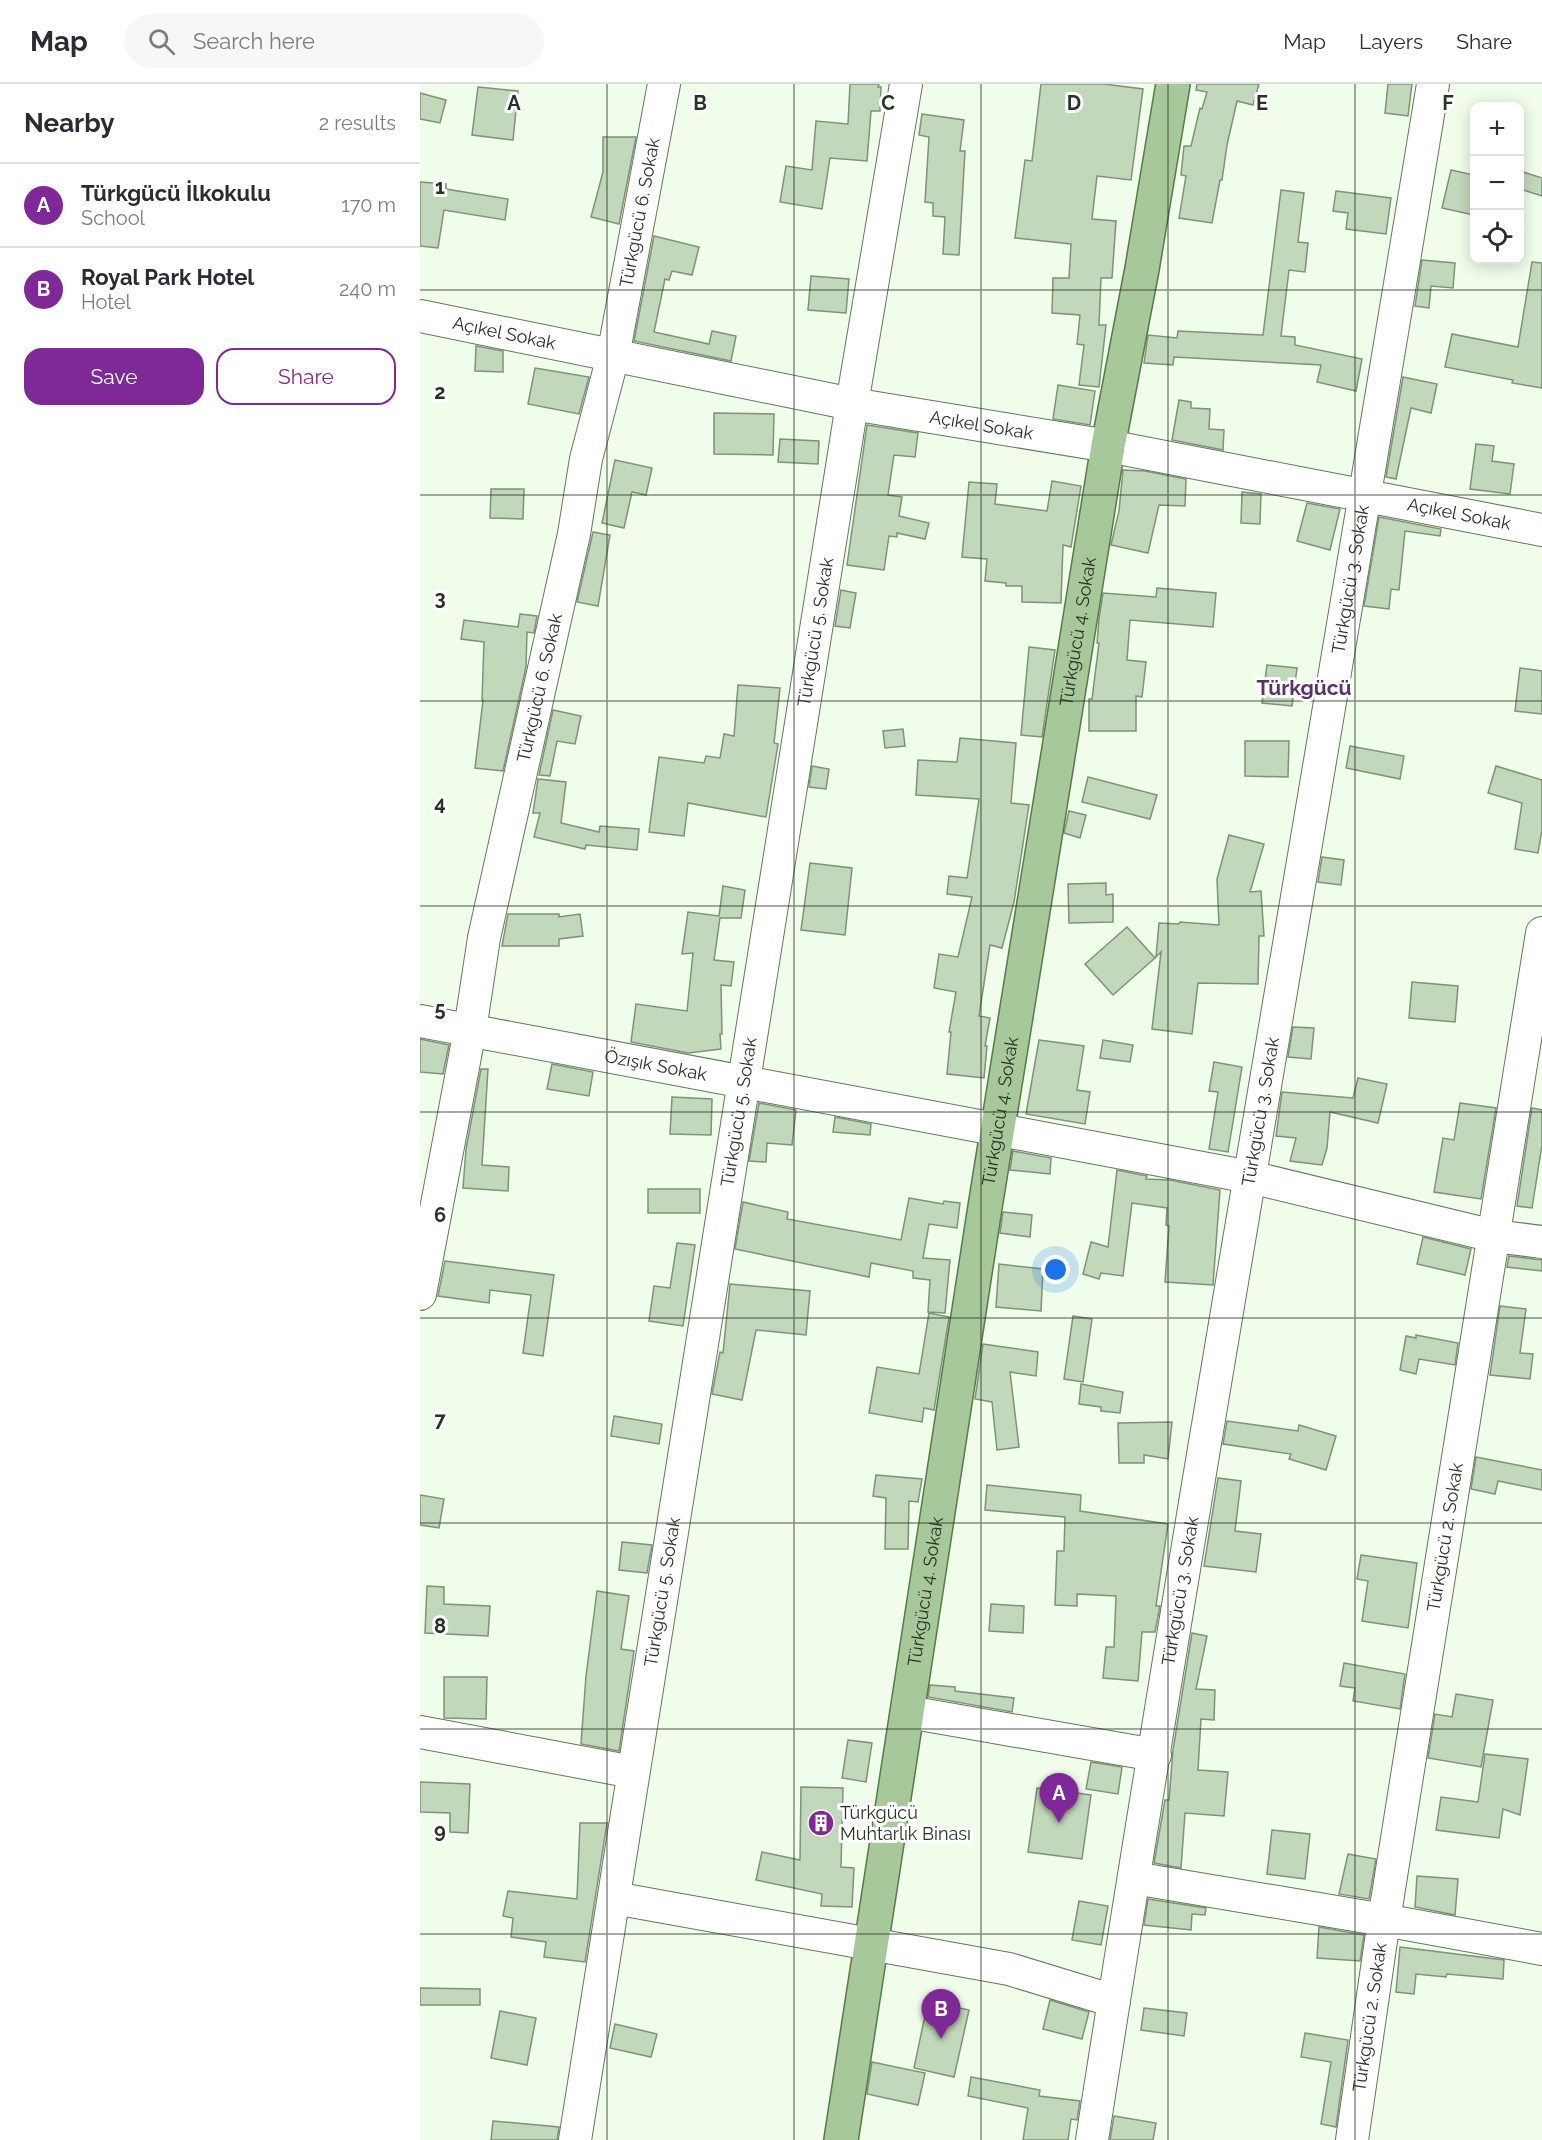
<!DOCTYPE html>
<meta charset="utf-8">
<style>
body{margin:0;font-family:Raleway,sans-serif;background:#f7f7f7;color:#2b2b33}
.controls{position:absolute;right:18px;top:18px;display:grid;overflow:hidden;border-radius:12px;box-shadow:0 3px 15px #0003}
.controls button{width:54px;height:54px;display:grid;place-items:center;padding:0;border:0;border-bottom:2px solid #e1e1e2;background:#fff;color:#2b2b33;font:30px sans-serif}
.you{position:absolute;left:636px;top:1186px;width:21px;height:21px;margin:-15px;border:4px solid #fff;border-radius:50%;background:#1a73e8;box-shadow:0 0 0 9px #1a73e833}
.badge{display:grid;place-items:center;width:39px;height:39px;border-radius:50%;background:#7f2897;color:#fff;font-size:20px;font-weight:700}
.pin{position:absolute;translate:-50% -50px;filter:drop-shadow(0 2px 3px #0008)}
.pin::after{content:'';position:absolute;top:32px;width:21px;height:18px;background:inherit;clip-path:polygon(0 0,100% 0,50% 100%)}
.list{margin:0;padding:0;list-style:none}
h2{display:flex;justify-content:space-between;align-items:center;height:78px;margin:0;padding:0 24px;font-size:26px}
h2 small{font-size:20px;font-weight:400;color:#7c7c81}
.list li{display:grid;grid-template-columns:39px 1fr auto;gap:18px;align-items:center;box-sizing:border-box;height:84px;padding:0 24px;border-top:2px solid #e1e1e2}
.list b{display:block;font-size:22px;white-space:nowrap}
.list p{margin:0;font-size:20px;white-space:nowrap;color:#7c7c81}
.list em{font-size:20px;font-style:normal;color:#7c7c81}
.actions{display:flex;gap:12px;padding:18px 24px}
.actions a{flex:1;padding:14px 0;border:2px solid #7f2897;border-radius:18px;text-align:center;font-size:21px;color:#7f2897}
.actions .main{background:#7f2897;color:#fff}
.icon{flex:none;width:33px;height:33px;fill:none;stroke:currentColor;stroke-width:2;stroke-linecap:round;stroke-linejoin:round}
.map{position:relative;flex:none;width:1122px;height:2056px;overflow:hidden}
header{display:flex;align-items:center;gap:36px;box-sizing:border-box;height:84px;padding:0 30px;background:#fff;border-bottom:2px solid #e1e1e2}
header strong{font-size:28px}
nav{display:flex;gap:33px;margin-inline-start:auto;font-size:21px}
.search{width:420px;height:54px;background:#f7f7f7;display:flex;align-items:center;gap:15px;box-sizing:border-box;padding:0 21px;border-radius:33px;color:#7c7c81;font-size:22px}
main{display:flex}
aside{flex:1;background:#fff}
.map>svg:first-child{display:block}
</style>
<header>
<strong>Map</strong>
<div class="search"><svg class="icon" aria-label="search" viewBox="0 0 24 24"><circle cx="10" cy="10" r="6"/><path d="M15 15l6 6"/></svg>Search here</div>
<nav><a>Map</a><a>Layers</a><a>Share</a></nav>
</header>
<main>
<aside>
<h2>Nearby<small>2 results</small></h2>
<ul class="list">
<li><span class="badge">A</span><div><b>Türkgücü İlkokulu</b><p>School</p></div><em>170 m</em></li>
<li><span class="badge">B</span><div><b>Royal Park Hotel</b><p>Hotel</p></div><em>240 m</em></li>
</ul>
<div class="actions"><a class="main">Save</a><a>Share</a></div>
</aside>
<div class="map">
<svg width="1122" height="2056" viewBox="0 0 1122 2056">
<rect width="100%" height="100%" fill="#f0fdeb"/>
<g fill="#c2d8ba" stroke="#7e9377" stroke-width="1.5">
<polygon points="430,0 459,0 458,3 461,3 460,27 451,27 447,77 410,74 402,125 360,118 366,82 392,86 396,37 428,40"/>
<polygon points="621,0 684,0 723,5 711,96 677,92 672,135 696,137 692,194 681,194 679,241 686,241 679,303 659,301 664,261 657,260 660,231 632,229 633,194 649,194 651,160 595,154 605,76 612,77"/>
<polygon points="777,0 839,0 833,21 817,17 807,61 802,96 800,96 792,139 759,134 766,92 761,91 764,62 771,62 780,24 782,25 787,8 776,6"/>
<polygon points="968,0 992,0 988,32 965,29"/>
<polygon points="58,3 98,7 93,56 52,51"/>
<polygon points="0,9 26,16 20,39 0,35"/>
<polygon points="502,30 544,36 540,67 545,67 539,171 523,170 525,133 513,132 513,119 505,118 509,53 499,51"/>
<polygon points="183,53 216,53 199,140 171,133 183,88"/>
<polygon points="1031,86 1054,91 1054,131 1022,124"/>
<polygon points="1100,87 1122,94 1122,112 1100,105"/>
<polygon points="0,98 26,100 26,105 88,115 85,136 24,126 18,164 0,162"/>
<polygon points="861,106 884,109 878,158 888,159 885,188 869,186 861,252 875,253 875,261 942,275 936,307 897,298 901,281 754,273 753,281 724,279 728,251 757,254 758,247 843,251"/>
<polygon points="916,107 971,114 966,150 926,145 928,129 913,127"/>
<polygon points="234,152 279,163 272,191 252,187 249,196 245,195 234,248 289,260 292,247 316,252 311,277 214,257"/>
<polygon points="1002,176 1035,179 1033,204 1011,202 1009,224 995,222"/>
<polygon points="1112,178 1122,179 1122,304 1092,299 1093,296 1025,283 1032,250 1098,263"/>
<polygon points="391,192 429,195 426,229 388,226"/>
<polygon points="56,262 83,267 83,288 55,287"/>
<polygon points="115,284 169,293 159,330 108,320"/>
<polygon points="983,293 1017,300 1011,329 991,324 976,395 966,393"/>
<polygon points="638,301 675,307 670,341 633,335"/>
<polygon points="759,316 771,318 771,324 790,325 789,345 804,346 803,366 752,356"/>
<polygon points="294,329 354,330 353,371 294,370"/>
<polygon points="447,341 498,349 495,373 474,371 468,411 482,413 479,432 509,439 505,455 477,449 477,453 469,452 464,486 427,481"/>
<polygon points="360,355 399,357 398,380 358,378"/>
<polygon points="1056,360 1074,362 1072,377 1094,380 1090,410 1050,405"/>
<polygon points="195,376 232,384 226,411 212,408 204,444 182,439"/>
<polygon points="703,386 725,387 766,395 765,422 739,421 728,469 691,461 699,427"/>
<polygon points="632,397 661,402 651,463 643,461 641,519 602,518 602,502 586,502 586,499 565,497 567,475 542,473 549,398 577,400 575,420 627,427"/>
<polygon points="71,405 104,405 103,435 70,434"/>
<polygon points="822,408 841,410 840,440 821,439"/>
<polygon points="887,419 920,425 910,466 877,457"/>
<polygon points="959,433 1021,445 1020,452 985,447 979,506 971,505 969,525 944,522"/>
<polygon points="173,448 190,451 178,522 157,518"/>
<polygon points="737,504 796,509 793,543 710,536 707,576 726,578 722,613 716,612 716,647 669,647 669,615 672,615 679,559 677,559 679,535 683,509 736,513"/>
<polygon points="421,506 436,509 430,544 415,542"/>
<polygon points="100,530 117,532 114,549 107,548 106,583 83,687 55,684 63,616 62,616 64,558 41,555 44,536 98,543"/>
<polygon points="609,563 635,566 622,653 601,651"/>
<polygon points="847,581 877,584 872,622 842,619"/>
<polygon points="1100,584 1122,587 1122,630 1095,627"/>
<polygon points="318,601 360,604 354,659 358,660 346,733 268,719 264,752 229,748 239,673 284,679 286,672 300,674 304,650 314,652"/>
<polygon points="133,626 161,632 155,660 137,657 130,692 119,691"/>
<polygon points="483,645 485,662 465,664 463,647"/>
<polygon points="540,654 596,659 591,719 609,721 594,818 582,864 570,861 559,932 570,934 565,962 567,962 564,994 527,990 531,948 529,948 536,908 514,904 519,870 538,873 552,813 527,810 529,792 547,794 559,715 496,711 498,676 537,678"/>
<polygon points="825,657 869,657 868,693 825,692"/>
<polygon points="930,662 984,672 980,695 926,684"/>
<polygon points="392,682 409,685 406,705 389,703"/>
<polygon points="1076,682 1122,696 1122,746 1118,769 1095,765 1102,719 1068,709"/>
<polygon points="668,693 737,711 730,735 662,718"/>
<polygon points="118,695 146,698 141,739 179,748 180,742 219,745 217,766 166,761 165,765 114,753 120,729 113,729"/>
<polygon points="649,727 666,731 660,754 644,749"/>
<polygon points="809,751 844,760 830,808 841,807 844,852 839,852 838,900 778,899 772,950 732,945 741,868 736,873 739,839 759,840 760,838 799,841 797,795"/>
<polygon points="902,773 924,776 921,801 898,798"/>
<polygon points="390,779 432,784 425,851 381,846"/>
<polygon points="686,799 686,811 693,810 693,838 649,839 648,800"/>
<polygon points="303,802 325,806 321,834 300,834 294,876 314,878 311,902 301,901 302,950 300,950 301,965 268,969 211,958 216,920 267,927 273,869 262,870 268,828 299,832"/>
<polygon points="88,830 139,830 139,833 160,830 163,852 139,855 139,862 82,862"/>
<polygon points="707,843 735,874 693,911 665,880"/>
<polygon points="992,898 1038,902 1035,938 989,934"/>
<polygon points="873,943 894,944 891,975 868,973"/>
<polygon points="0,955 29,961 23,990 0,988"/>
<polygon points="619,956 664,962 657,1006 670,1008 665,1040 606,1030"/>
<polygon points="683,956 713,961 710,978 680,974"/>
<polygon points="794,978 822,983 808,1068 789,1065 798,1008 789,1007"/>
<polygon points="132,980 173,988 169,1012 127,1005"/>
<polygon points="61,985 68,985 62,1081 89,1083 88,1107 43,1104 46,1065"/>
<polygon points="938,994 967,1000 958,1039 910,1028 907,1064 902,1081 870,1077 876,1054 856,1052 862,1008 933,1014"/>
<polygon points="252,1013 292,1015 291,1051 250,1050"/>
<polygon points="339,1019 376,1026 372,1061 347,1059 346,1078 329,1077"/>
<polygon points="1040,1019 1076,1024 1061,1115 1014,1108 1023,1054 1034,1056"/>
<polygon points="1112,1024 1122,1026 1122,1061 1112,1124 1097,1122"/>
<polygon points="415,1033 451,1040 450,1051 413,1048"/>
<polygon points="593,1067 631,1074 630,1090 590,1086"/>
<polygon points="697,1086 727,1092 726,1095 750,1096 800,1106 793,1201 745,1198 749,1142 746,1141 747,1124 712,1119 703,1192 681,1189 679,1195 663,1190 671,1158 688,1163"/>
<rect x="228" y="1105" width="52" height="24"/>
<polygon points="489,1114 523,1120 524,1117 540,1119 537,1144 509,1140 503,1174 530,1176 525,1229 508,1228 510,1196 493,1194 493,1187 451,1179 449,1193 315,1165 323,1118 368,1128 367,1135 481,1156"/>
<polygon points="583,1128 612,1131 610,1153 580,1149"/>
<polygon points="1003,1153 1051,1165 1045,1191 997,1180"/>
<polygon points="257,1159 275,1161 263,1242 229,1237 234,1202 250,1204"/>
<polygon points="1089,1172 1122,1176 1122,1187 1087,1183"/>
<polygon points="25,1177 134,1191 123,1272 103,1269 111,1211 70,1206 69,1219 18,1212"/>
<polygon points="579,1180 623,1185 621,1227 576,1223"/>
<polygon points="310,1200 390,1207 386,1251 336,1246 322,1316 292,1310 300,1268 303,1269"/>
<polygon points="1080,1222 1106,1225 1100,1269 1113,1270 1110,1295 1070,1291"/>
<polygon points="509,1229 529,1233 514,1326 504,1324 502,1338 449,1329 457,1283 499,1290"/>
<polygon points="653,1232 672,1235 663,1298 644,1295"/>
<polygon points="996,1251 1038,1259 1035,1281 999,1275 996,1290 980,1286 986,1252 996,1254"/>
<polygon points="563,1260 618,1268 616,1292 590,1288 599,1363 577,1366 572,1318 555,1315"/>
<polygon points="661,1300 703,1308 700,1329 681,1327 681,1323 659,1320"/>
<polygon points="194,1332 242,1340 239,1360 191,1352"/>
<polygon points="807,1337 878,1347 879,1341 916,1352 906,1386 869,1375 871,1370 803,1360"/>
<polygon points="752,1338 748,1375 724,1371 724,1379 699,1379 698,1339"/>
<polygon points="1056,1373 1122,1386 1122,1406 1078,1397 1075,1410 1051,1405"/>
<polygon points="456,1391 502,1395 498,1418 489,1417 488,1465 465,1465 466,1414 453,1412"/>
<polygon points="798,1394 821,1397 815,1447 841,1450 836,1488 784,1482"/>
<polygon points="567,1401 661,1411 660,1427 748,1440 736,1522 740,1522 735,1548 722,1548 718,1597 683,1594 686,1563 694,1563 696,1512 657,1510 657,1522 635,1521 637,1467 644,1467 645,1433 565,1426"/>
<polygon points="0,1411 24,1415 19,1444 0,1441"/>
<polygon points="202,1458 232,1461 227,1489 199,1486"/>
<polygon points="941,1471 997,1479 988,1544 942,1537 948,1497 937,1495"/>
<polygon points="7,1502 24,1503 24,1520 70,1522 68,1552 5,1549"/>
<polygon points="177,1507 209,1512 201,1565 214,1567 199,1667 161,1660 166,1592"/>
<polygon points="571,1520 604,1522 603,1549 569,1547"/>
<polygon points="772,1549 787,1552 776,1605 795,1606 794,1636 781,1635 778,1686 808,1688 804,1732 765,1729 761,1784 734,1779 745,1716 749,1716 753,1666"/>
<polygon points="924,1579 985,1590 980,1625 933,1617 935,1604 920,1602"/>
<polygon points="24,1593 67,1593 66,1635 24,1634"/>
<polygon points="510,1601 535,1603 535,1607 594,1614 592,1628 508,1613"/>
<polygon points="1036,1610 1073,1616 1061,1683 1008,1674 1015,1630 1032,1633"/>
<polygon points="428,1656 452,1659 446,1698 422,1694"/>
<polygon points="1065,1670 1108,1675 1100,1731 1083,1725 1079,1754 1016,1746 1021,1713 1058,1718"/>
<polygon points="671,1678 702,1683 698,1710 666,1705"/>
<polygon points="0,1698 50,1700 48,1749 30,1748 30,1729 0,1728"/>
<polygon points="381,1703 423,1704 421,1783 434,1784 432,1823 401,1822 402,1810 336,1796 342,1768 380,1776"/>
<polygon points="617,1704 671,1711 662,1775 608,1768"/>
<polygon points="160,1739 187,1739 165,1878 124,1873 126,1858 91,1853 93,1834 83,1832 88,1807 157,1815"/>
<polygon points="852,1746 890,1750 885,1795 847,1790"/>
<polygon points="928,1770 956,1775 949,1815 919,1810"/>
<polygon points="997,1792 1038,1795 1035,1831 995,1823"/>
<polygon points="728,1815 786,1824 785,1831 772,1830 771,1846 724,1841"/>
<polygon points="659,1817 688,1822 681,1861 652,1856"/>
<polygon points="899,1843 944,1851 940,1877 897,1874"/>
<polygon points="980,1863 1084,1876 1083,1895 1027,1890 1026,1893 996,1890 994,1910 976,1908"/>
<polygon points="0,1904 60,1905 60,1921 0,1921"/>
<polygon points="630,1916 669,1928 662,1955 623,1945"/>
<polygon points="508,1917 549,1926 534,1993 494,1984"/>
<polygon points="724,1924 767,1929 764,1952 721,1946"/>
<polygon points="80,1927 116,1934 107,1981 71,1974"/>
<polygon points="195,1940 237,1950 231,1973 190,1964"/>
<polygon points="885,1949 928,1956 916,2043 901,2040 911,1978 881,1973"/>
<polygon points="452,1978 505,1989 498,2021 447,2010"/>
<polygon points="551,1993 620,2006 619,2012 660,2017 657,2036 651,2035 648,2056 603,2056 608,2024 548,2012"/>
<polygon points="694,2032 736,2039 733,2056 690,2056"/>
<polygon points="73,2037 139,2043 137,2056 71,2056"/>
</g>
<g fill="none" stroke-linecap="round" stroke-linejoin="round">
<defs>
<g id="minor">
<path id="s1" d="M0,232l432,88 256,42 434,84"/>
<path id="s2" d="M0,937l830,156 244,59 48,6"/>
<path id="s3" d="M0,1210l50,-264 14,-92 90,-404 12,-75 27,-103 51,-272"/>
<polyline points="488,1628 735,1671"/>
<polyline points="0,1648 213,1688"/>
<polyline points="714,1794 964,1836 1122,1865"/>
<polyline points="194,1814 589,1885 694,1917"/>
<path id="s4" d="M155,2056l277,-1736 54,-320"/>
<path id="s5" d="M672,2056c107,-686 229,-1370 341,-2056"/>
<path id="s6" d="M932,2056l32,-220 158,-987"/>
</g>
<g id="major">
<path id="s7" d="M421,2056l144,-933 123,-761 34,-177 31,-185"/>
</g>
</defs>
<use href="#minor" stroke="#64785d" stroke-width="34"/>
<use href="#major" stroke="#557c46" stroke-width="36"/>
<use href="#minor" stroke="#fff" stroke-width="32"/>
<use href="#major" stroke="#a7c89b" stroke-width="33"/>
</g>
<path fill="none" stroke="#293226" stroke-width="1.5" stroke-opacity="0.55" d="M187,0v2056M374,0v2056M561,0v2056M748,0v2056M935,0v2056M0,206h1122M0,411h1122M0,617h1122M0,822h1122M0,1028h1122M0,1234h1122M0,1439h1122M0,1645h1122M0,1850h1122"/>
<defs>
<symbol id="building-disc" viewBox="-11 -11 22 22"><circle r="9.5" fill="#7f2897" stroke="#fff"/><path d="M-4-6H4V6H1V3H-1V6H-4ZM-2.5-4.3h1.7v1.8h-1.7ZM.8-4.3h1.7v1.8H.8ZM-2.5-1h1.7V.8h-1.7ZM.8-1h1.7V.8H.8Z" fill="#fff"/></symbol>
</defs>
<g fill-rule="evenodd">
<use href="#building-disc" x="386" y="1724" width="30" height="30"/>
</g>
<g text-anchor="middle" stroke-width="6" stroke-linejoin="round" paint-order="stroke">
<g font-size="18" fill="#293226" stroke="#fff">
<text dy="6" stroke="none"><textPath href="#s3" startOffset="1104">Türkgücü 6. Sokak</textPath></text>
<text dy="6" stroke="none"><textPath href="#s1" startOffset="86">Açıkel Sokak</textPath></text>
<text dy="6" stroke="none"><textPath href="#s1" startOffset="572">Açıkel Sokak</textPath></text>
<text dy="6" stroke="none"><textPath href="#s1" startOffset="1058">Açıkel Sokak</textPath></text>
<text dy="6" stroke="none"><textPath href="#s5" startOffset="1582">Türkgücü 3. Sokak</textPath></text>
<text dy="6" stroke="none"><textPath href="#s7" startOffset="1527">Türkgücü 4. Sokak</textPath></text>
<text dy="6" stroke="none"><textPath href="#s4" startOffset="1527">Türkgücü 5. Sokak</textPath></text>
<text dy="6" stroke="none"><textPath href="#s3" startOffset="618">Türkgücü 6. Sokak</textPath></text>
<text dy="6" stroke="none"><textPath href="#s2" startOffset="240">Özışık Sokak</textPath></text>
<text dy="6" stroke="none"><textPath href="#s7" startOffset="1041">Türkgücü 4. Sokak</textPath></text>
<text dy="6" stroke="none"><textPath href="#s4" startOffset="1041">Türkgücü 5. Sokak</textPath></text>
<text dy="6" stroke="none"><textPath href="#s5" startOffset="1042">Türkgücü 3. Sokak</textPath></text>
<text dy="6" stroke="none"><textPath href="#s6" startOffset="610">Türkgücü 2. Sokak</textPath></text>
<text dy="6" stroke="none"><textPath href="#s7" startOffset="555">Türkgücü 4. Sokak</textPath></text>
<text dy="6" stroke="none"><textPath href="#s5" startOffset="556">Türkgücü 3. Sokak</textPath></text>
<text dy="6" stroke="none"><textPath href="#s4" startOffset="555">Türkgücü 5. Sokak</textPath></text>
<text dy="6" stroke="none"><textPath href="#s6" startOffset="124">Türkgücü 2. Sokak</textPath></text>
</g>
<g font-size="18" fill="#293226" stroke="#fff" text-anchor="start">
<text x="420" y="1735">Türkgücü<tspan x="420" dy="21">Muhtarlık Binası</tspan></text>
</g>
<g font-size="21" font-weight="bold" fill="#5b3268" stroke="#fff">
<text x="884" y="611">Türkgücü</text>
</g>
</g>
<g font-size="20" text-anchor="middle" font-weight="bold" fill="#293226" stroke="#fff" stroke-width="6" stroke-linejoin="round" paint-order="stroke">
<text x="94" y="26">A</text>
<text x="280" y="26">B</text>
<text x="468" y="26">C</text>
<text x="654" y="26">D</text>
<text x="842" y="26">E</text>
<text x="1028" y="26">F</text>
<text x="20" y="110">1</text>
<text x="20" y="315">2</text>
<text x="20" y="521">3</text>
<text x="20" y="726">4</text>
<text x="20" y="932">5</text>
<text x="20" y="1138">6</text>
<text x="20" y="1343">7</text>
<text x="20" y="1549">8</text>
<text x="20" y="1754">9</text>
</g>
</svg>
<div class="controls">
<button>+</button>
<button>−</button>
<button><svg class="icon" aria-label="locate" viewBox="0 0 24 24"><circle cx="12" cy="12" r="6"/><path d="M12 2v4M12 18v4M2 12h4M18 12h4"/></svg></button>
</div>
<div class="you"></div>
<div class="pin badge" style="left:639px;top:1739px">A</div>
<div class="pin badge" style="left:521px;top:1955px">B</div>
</div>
</main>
